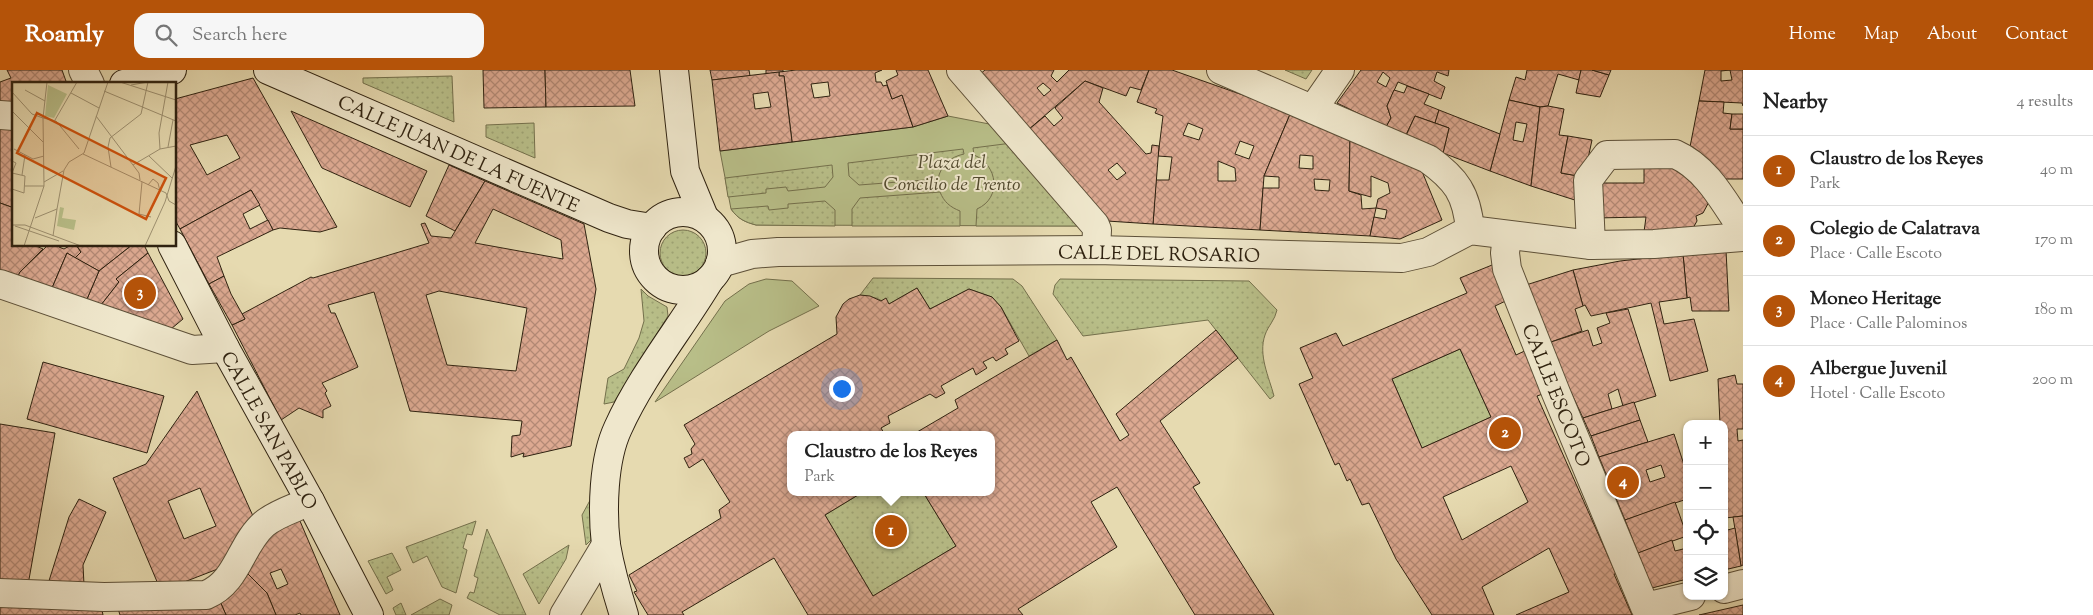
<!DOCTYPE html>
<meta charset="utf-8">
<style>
body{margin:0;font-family:"Sorts Mill Goudy",serif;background:#f6f6f6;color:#222}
.controls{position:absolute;right:15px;bottom:15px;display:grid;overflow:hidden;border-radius:10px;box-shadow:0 1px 4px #0004}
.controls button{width:45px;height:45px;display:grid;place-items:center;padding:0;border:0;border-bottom:1px solid #e0e0e0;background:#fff;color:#222;font:25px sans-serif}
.you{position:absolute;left:841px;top:318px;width:18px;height:18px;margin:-12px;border:4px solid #fff;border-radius:50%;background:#1a73e8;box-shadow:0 0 0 8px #1a73e833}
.badge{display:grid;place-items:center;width:32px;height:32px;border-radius:50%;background:#b45309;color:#fff;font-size:16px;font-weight:700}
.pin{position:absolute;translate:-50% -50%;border:2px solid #fff;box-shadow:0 1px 5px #0006}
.popup{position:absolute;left:787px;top:361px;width:208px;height:65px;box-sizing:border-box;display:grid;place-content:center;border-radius:10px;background:#fff;filter:drop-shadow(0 1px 4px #0005);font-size:16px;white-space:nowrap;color:#767676}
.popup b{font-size:19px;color:#222}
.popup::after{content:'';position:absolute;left:50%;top:100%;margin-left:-10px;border:10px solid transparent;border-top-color:#fff}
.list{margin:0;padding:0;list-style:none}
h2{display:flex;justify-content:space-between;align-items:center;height:65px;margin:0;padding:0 20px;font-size:21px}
h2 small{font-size:16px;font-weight:400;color:#767676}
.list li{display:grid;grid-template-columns:32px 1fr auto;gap:15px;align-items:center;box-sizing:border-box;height:70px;padding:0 20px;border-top:1px solid #e0e0e0}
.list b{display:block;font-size:19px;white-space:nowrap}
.list p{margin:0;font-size:16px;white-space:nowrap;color:#767676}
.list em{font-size:16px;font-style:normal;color:#767676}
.icon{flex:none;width:28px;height:28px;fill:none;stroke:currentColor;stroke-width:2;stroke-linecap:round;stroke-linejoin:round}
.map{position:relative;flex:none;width:1743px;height:545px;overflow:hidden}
header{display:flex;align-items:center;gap:30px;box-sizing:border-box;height:70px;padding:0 25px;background:#b45309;color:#fff}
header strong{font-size:24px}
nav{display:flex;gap:28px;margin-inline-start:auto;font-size:18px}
.search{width:350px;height:45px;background:#f6f6f6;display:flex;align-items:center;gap:12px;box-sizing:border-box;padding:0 18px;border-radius:15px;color:#767676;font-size:19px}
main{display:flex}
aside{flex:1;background:#fff}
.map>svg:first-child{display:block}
</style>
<header>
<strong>Roamly</strong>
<div class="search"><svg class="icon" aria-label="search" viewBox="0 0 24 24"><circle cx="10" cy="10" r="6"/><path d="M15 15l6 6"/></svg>Search here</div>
<nav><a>Home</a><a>Map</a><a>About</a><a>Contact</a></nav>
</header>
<main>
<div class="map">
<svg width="1743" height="545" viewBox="0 0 1743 545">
<defs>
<pattern id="garden-dots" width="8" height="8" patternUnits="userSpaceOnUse" patternTransform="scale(1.25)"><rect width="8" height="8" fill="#b8be88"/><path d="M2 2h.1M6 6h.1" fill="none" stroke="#9ea374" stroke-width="1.8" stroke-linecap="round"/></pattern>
<pattern id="building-cross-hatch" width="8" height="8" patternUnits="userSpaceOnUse" patternTransform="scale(1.25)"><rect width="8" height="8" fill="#dca991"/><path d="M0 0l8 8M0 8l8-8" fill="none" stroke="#b38975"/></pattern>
</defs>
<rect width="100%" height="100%" fill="#e6dab0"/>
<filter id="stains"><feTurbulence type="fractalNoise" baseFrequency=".004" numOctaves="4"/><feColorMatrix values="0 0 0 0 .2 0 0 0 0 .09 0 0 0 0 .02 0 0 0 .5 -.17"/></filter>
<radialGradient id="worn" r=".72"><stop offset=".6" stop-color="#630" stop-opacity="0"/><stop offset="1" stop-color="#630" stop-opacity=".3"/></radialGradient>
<g fill="#b8be88" stroke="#74704c">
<path d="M948,46l62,12 72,98 -326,-1c-11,-3 -18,-6 -25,-16l-11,-58 193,-24z"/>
<polygon points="766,209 792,211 819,236 769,261 655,332 725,231 749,214"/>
</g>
<g fill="url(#garden-dots)" stroke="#74704c">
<polygon points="1285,0 1312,0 1306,9"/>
<polygon points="452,6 454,52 363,13 363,8"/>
<polygon points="534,53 535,88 486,67 486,55"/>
<path d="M1012,73l70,83h-106l1,-17c25,-11 21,-44 -3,-54l-1,-7z"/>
<path d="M963,79l1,5c-14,3 -23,11 -26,25l-79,6 -10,-9 -1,-13z"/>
<polygon points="832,95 833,107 825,117 788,121 786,117 766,119 766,123 728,127 725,108"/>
<path d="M940,122c4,10 10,15 20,19v15h-108v-17l8,-11z"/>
<path d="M825,131l10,9v16l-79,-1c-11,-3 -18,-6 -25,-16l37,-3 1,4 19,-2v-4z"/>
<circle cx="683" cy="183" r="23"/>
<polygon points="873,208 1013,209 1022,216 1057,270 1029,286 1001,237 992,227 969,219 930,239 917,218 889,234 876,228 860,225"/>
<path d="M1060,209l189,2 28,29c-2,10 -9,16 -12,25 -7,20 4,42 9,61l-4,3 -62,-79 -125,16 -30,-42 2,-9z"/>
<polygon points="641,219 648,226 667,237 668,246 614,332 604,334 608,308 624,299 639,268 644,251"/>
<polygon points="1460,279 1491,347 1422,378 1392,309"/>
<polygon points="863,422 923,422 956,476 873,526 825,445"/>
<polygon points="594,423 591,470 586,475 582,445"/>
<polygon points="476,451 472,465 467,464 463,478 467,480 456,523 442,517 427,486 413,493 406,477"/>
<polygon points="487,459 526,545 500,545 467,528 470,522 474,523 478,508 474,506"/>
<polygon points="569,475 566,489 539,534 523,504"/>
<polygon points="392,483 401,500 387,507 393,520 386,524 368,491"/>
<polygon points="440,529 452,535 449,545 411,545"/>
<polygon points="401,533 406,545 396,545 393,538"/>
</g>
<g fill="url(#building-cross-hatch)" stroke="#2f2210" fill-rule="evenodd">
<polygon points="7,0 62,0 67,14 14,14 14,39 0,39 0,12 11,8"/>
<polygon points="483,0 545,0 546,37 484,38"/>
<polygon points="545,0 630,0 635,36 546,37"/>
<polygon points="710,0 749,0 750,6 712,10"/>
<polygon points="766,0 783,0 783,2 766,4"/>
<path d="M796,0h86l-7,3 1,9h5l2,4 4,-1 5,14 10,-4 11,32 -121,15 -8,-66h-5v-4zM828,12l2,14 -16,2 -3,-14z"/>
<polygon points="896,0 928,0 948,46 913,57 902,25 892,29 886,11 898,5"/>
<path d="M985,0h69l-3,6 6,6 12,-12h80l-8,20 -11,-3 -4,9 -41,-15 -57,49 -49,-55zM1043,13l8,7 -7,6 -7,-8z"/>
<path d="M1149,0h23l119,42 -27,64 -4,54 -107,-6 3,-44h13l3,-23 -14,-1 5,-40 -8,-3 2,-4 -20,-7zM1188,53l15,6 -4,11 -16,-5zM1240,71l14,5 -5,13 -14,-5zM1218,91l17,7 1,13h-18z"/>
<path d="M1361,0h88l-1,6 -11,-4 -3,9 11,6 -4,12 -43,-17 -11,24 4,12 -5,9 -49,-24zM1383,2l7,6 -4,9 -9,-5z"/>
<polygon points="1527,0 1581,0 1579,10 1558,4 1548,36 1540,37 1509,30 1516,7 1525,10"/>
<polygon points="1581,0 1592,0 1609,5 1600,27 1576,23"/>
<polygon points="1592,0 1611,0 1609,5"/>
<path d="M1705,0h38v36l-1,-3 -43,-2zM1730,0l2,10 -11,1v-10z"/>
<path d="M779,2v4h5l8,66 -72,9 -8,-71zM768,22l3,15 -16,2 -2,-15z"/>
<path d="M253,8l84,149 -17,5 -40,-4 -7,2 -22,-40 -71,39 -5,-9v-121zM227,65l13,23 -33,17 -17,-30z"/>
<path d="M1085,11l18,7 -4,14 47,52 5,-1 1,-8 7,1 -6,78 -46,-3 -79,-91 17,-14 9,10 9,-8 -8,-10zM1117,93l9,10 -9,7 -9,-10z"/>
<polygon points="1407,16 1429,24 1424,34 1439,40 1435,53 1415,46 1405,67 1386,57 1391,48 1387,36 1394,20 1404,23"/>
<path d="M1509,30l31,7 -9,79 -41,-15zM1516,52l11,2 -4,18 -10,-2z"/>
<polygon points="1699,31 1724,32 1723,43 1732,44 1730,59 1743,59 1743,109 1716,109 1688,87"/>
<polygon points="1548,36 1564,39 1559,65 1568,66 1561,103 1584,107 1581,132 1531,116 1540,37"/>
<polygon points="1439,40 1500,64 1490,101 1443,83 1449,58 1435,53"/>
<polygon points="291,41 427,101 410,137 322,98"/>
<path d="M1291,42l59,25 -1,54 12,4 1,14 14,-1 -6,28 -110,-6 3,-42h16v-11l-15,-1zM1300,85l13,1v13l-14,-1zM1314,109l16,1 -1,11 -14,-1z"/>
<polygon points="1732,44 1743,44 1743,59 1730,59"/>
<polygon points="1415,46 1449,58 1443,83 1404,70"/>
<polygon points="0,50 14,52 14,138 0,133"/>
<polygon points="1568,66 1592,70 1584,107 1561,103"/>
<polygon points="1350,67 1419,94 1442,150 1400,169 1370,166 1374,147 1385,149 1387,140 1376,138 1378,129 1390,123 1388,113 1371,106 1371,127 1349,121"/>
<polygon points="1644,93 1696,101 1710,130 1703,143 1696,146 1697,151 1693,158 1644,162 1646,147 1594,148 1593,113 1644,113"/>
<polygon points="449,95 485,111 455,161 426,146"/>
<path d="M485,111l99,43 12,65 -25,157 -48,11 1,-4 -13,4 1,-21 8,-1 2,-14 -112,-10 -36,-119 -46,13 3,8h4l23,54 -36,16 5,8 -2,2 6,13 -8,4v8l-24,-10 -18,12 -49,-95 13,-6 -3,-5 69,-37 2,1 116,-35 -8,-19 4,-1 6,13 20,2zM493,139l68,31 2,19 -88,-16zM439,221l88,17 -11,63 -69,-6 -21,-70z"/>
<polygon points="251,120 260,135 243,144 250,159 268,150 273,160 217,187 224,206 209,214 180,159"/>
<polygon points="0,133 14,138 14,175 34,175 43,179 20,202 18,206 0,200"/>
<polygon points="48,175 61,175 59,177 64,179 71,175 76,175 81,182 75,188 67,183 52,218 18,206 20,202"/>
<polygon points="78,175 132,175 99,201 75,188 81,182 77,176"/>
<polygon points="132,175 144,175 148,183 116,209 119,212 101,235 87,229 99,201"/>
<polygon points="1726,180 1729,241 1692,241 1690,227 1687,228 1683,184"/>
<polygon points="67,183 99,201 87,229 52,218"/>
<polygon points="148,183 183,249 171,259 101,235 119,212 116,209"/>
<polygon points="1683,184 1687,228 1659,232 1664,254 1694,249 1708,301 1670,311 1651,233 1591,246 1585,235 1583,236 1573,200 1620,191"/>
<path d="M1497,193l15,35 -17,8 21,49 15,-7 20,43 -14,5 79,178h-2l18,41h-116l53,-23 -20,-44 -67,39 12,28h-62l-36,-56 -27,-56 -7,2 -12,-26 -3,2 -8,-18 -4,2 -36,-81 14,-6 -13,-30 36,-15 7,13 124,-53 -7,-15zM1460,279l31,68 -69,31 -30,-69zM1511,396l17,36 -66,38 -19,-43z"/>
<polygon points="1573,200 1583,236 1575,239 1582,261 1548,273 1526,215"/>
<polygon points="224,206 231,224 245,249 232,255 209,214"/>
<polygon points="917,218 930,239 969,219 992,227 1001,237 1019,271 1005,279 1008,284 996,291 993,287 983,292 987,298 976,305 973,298 941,316 945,323 936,328 930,324 888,346 890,353 881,358 885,365 791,365 791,422 863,422 825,445 873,526 956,476 923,422 991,422 991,365 912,365 958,338 955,330 1057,270 1067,290 1071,287 1120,371 1129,365 1116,344 1216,260 1238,288 1160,351 1200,413 1193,417 1274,545 1195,545 1117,417 1091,432 1117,477 1018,539 1023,545 808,545 774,488 682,542 684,545 648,545 634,522 637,521 629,505 721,448 719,440 730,432 703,389 689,398 684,388 692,384 691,379 695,374 684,355 837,264 836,247 843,234 849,229 860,225 870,226 881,231 886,228 889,234"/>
<polygon points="1628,239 1656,326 1623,336 1618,319 1608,324 1612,339 1583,348 1548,273 1588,260 1593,276 1602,273 1597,258 1610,253 1606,243"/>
<polygon points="43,292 164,326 147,383 27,349"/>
<polygon points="1735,305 1737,314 1743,314 1743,359 1737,359 1738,371 1743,370 1743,446 1725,448 1724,354 1720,354 1718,309"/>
<path d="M197,321l60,134 -29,40 -67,26 -48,-113 33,-14zM200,418l16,38 -32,13 -16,-38z"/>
<polygon points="1634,332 1640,350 1591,366 1583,348"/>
<polygon points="1640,350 1648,372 1599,387 1591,366"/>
<polygon points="0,354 55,363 28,515 0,510"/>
<path d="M1674,364l13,40v25l-62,21 -26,-63zM1661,395l4,12 -15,5 -4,-12z"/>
<polygon points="79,429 106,442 83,495 84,515 48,514 69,447"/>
<polygon points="1675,432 1687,466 1638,483 1625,450"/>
<path d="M297,444l43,101h-39l-1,-2 -5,2h-19l-9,-22 -23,-23 15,-25zM281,499l7,15 -11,5 -7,-16z"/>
<polygon points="1743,446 1743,495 1741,496 1733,447"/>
<polygon points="1735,458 1741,496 1724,500 1724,461"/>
<polygon points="1672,470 1675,481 1687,478 1687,509 1652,518 1638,483"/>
<polygon points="244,500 267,523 276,545 226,545 219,529"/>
<polygon points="219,529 226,545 120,545 117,535"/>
<polygon points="0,532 101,535 103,545 0,545"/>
<polygon points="1743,535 1743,545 1699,545"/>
</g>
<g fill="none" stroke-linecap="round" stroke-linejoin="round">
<defs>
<g id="street">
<polyline points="83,0 90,14"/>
<polyline points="961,0 1095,155 1097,160 1096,180"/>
<path d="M1221,0l207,89c28,20 39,35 42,71"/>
<polyline points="1313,39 1340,0"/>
<polyline points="0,45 14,46"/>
<polyline points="1507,165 1505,183 1507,199 1556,323 1645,537 1691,526"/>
<path d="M1591,175l-3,-65 19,-25 68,-1c32,14 49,48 68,76"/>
<polyline points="720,193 752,184 778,182 1096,180 1402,188 1428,182 1470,160 1591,175 1654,174 1743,167"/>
<polyline points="0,214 192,280 225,278"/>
<polyline points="1724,519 1743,514"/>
<path d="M0,523l104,4 102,-2c32,-13 34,-50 58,-71 13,-11 32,-16 46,-23"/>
<polyline points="564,545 606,475"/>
</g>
<g id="secondary">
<polyline points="268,0 609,148 627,154 652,158"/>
<polyline points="674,0 685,101 704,147"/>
<polyline points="124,14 172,0"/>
<circle cx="683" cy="181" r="39"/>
<polyline points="172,175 225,278 310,431 369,545"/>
<path d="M624,545c-7,-22 -14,-47 -18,-70 -4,-34 -3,-85 12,-117 24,-53 62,-99 92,-149"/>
</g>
</defs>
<use href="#street" stroke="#5d5038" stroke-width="30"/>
<use href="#secondary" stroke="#2f2210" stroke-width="30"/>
<use href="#street" stroke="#efe7cc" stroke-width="28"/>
<use href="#secondary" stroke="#efe7cc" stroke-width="28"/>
</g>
<g text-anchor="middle" stroke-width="4" stroke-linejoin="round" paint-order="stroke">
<g font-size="19" fill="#2f2210" stroke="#efe7cc">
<text transform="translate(459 83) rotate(24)" y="7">CALLE JUAN DE LA FUENTE</text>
<text transform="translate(1159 183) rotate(1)" y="7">CALLE DEL ROSARIO</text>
<text transform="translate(1557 325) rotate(68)" y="7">CALLE ESCOTO</text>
<text transform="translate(270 360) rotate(61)" y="7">CALLE SAN PABLO</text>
</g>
<g font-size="19" font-style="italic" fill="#51492e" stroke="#efe7cc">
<text x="952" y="98">Plaza del<tspan x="952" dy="22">Concilio de Trento</tspan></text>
</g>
</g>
<g transform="translate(12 12)">
<rect width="164" height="164" fill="#e6dab0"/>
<path d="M36,3l19,9 -13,24 -9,-2z" fill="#b8be88"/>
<path d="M48,125l4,1 -2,10 14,2 -2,10 -17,-4z" fill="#b8be88"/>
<path fill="none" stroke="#9d9070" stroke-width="1" d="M108,0l56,18M119,3l17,-3M13,8l20,11M92,9l72,30M0,10l20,22 11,4 4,-36M59,11l28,15M0,29l31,31M84,34l43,57 1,7M43,38l22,-38M156,65l5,-27M2,67l19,10 11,-3M148,67l-1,-16 9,-51M71,72l83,39 3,8 7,4M137,74l23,22M0,79l4,2 -4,10M121,83l27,-16 16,-3M99,85l-3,-20 2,-9 31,-24 7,-32M10,93l3,-20M32,100l19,-11M130,100l-3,32 12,3M136,103l5,-6 5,4 2,8M13,104h19M0,107l12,4 1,-17 -13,-3M23,136l22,-9 7,-39 5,-8 15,-9 24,-71M0,143h13l56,21M3,144l44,15M41,154l4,-27M12,164l20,-60 -1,-68 13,3 23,28M133,164l20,-44 11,-36"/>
<path fill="#cc510d" fill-opacity="0.15" stroke="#cc510d" stroke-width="2.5" d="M25,31l129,65 -20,41 -129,-66z"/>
<rect width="164" height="164" fill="none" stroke="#2f2210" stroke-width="2.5"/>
</g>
<rect width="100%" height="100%" filter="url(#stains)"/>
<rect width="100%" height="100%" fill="url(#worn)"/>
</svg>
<div class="controls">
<button>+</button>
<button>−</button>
<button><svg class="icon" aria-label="locate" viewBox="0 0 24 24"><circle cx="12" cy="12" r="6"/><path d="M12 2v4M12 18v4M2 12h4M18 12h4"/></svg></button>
<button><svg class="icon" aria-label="layers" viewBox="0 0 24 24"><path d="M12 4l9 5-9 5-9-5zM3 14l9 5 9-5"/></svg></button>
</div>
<div class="you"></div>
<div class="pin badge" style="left:891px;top:461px">1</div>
<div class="popup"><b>Claustro de los Reyes</b>Park</div>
<div class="pin badge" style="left:1505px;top:363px">2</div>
<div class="pin badge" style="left:140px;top:223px">3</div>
<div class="pin badge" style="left:1623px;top:412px">4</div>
</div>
<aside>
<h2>Nearby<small>4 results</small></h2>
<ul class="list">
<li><span class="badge">1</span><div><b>Claustro de los Reyes</b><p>Park</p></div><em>40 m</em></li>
<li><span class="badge">2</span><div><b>Colegio de Calatrava</b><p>Place · Calle Escoto</p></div><em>170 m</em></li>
<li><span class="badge">3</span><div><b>Moneo Heritage</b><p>Place · Calle Palominos</p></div><em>180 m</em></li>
<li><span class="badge">4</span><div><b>Albergue Juvenil</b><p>Hotel · Calle Escoto</p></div><em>200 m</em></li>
</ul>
</aside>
</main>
